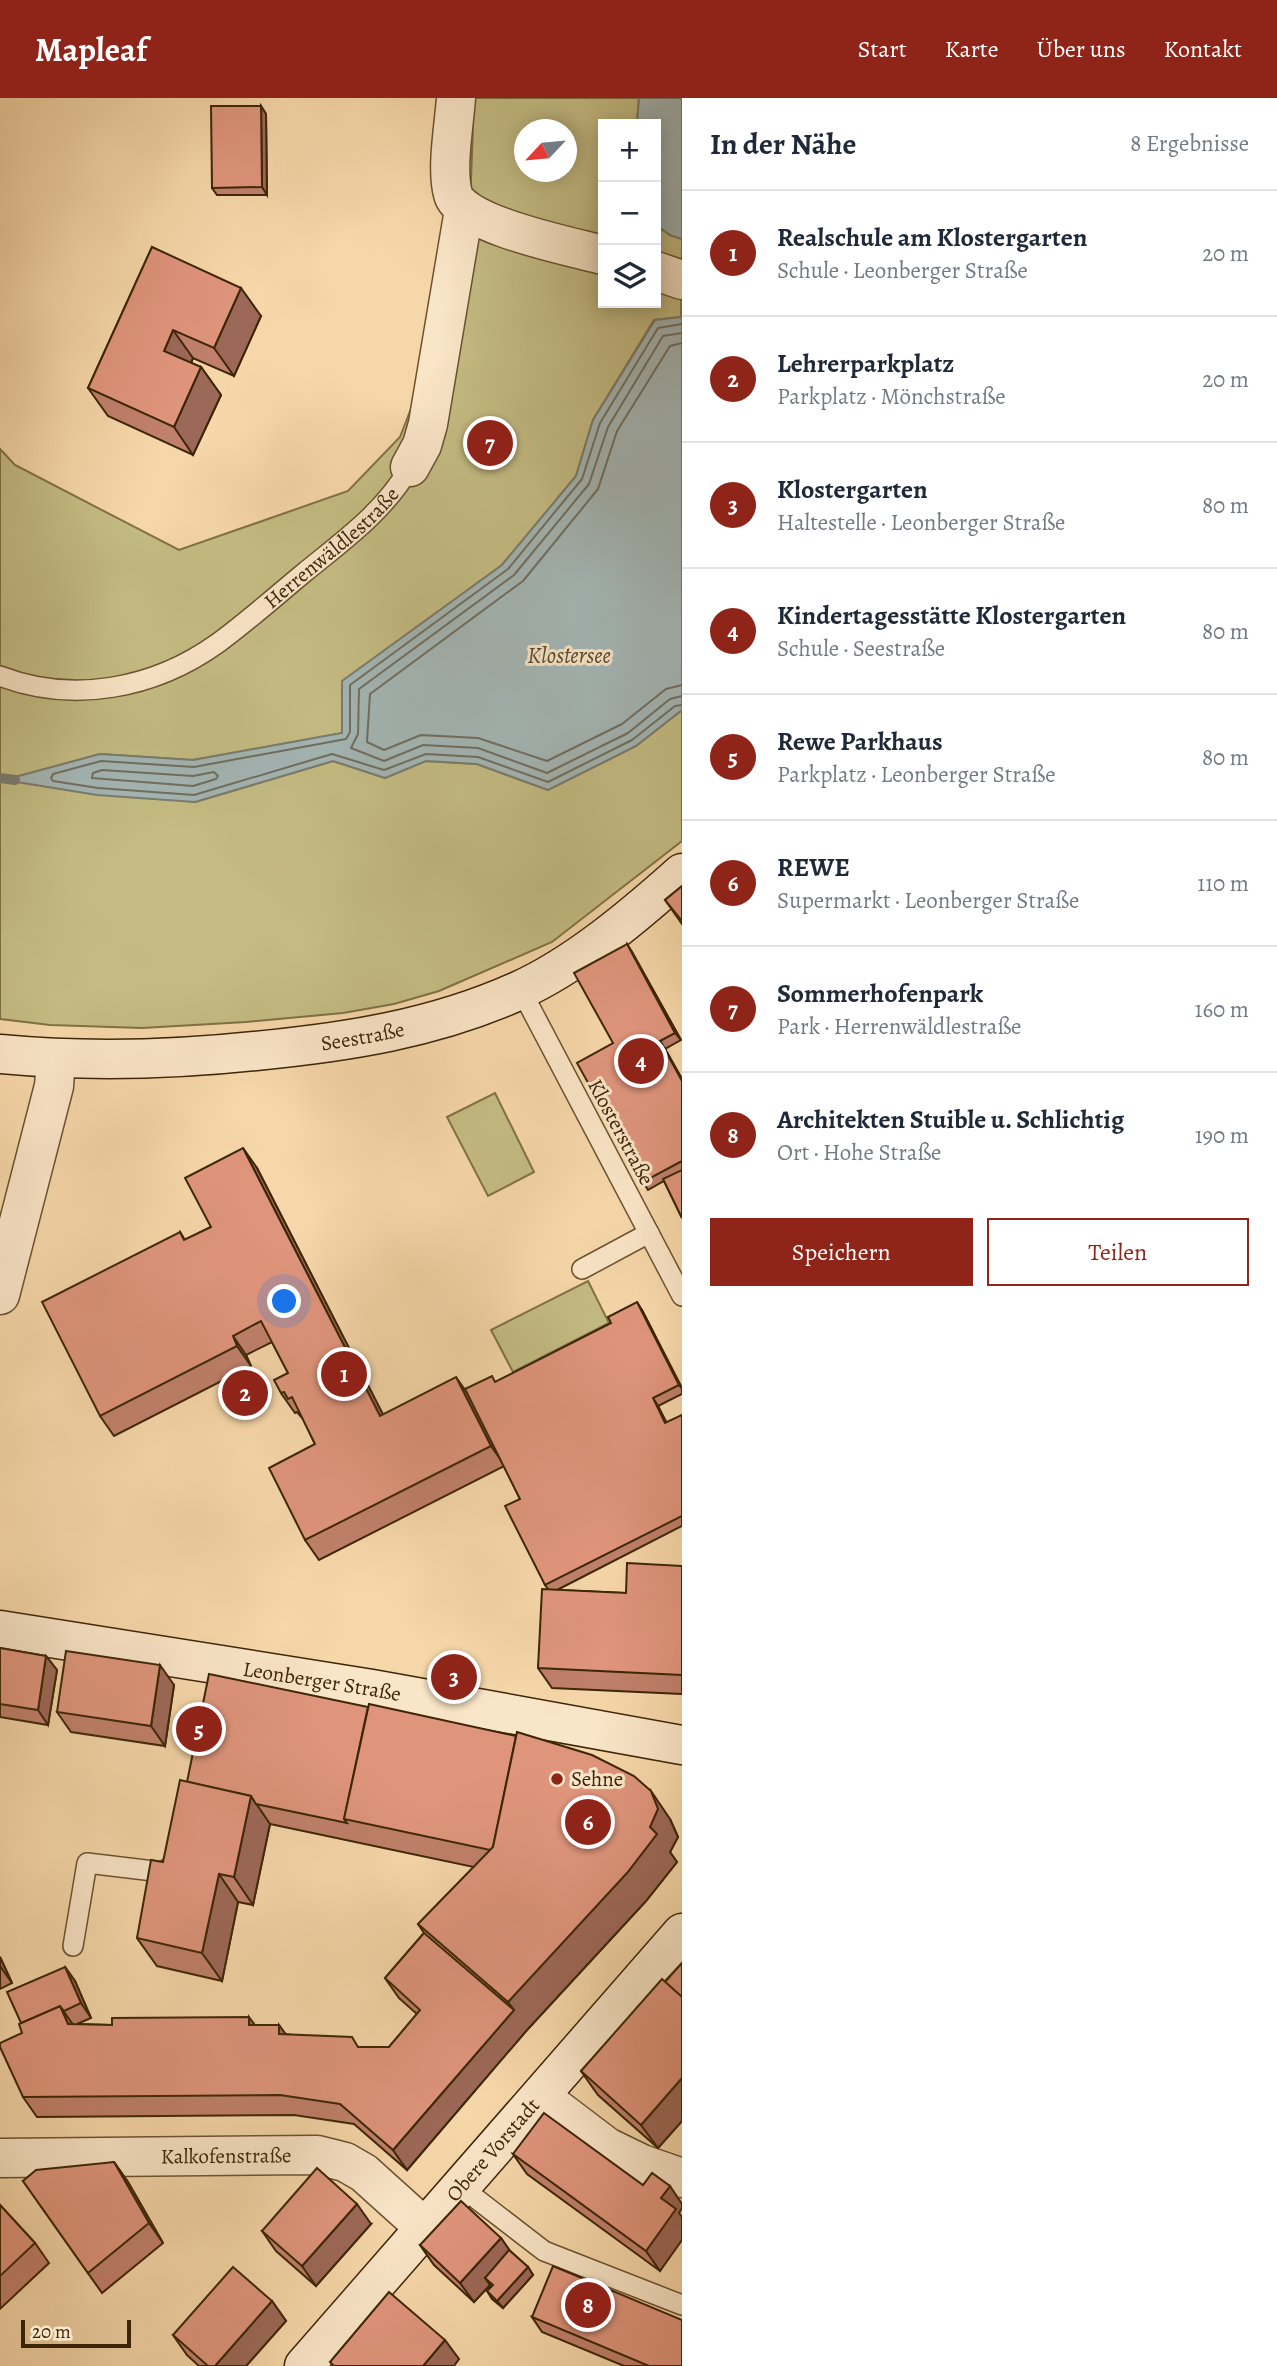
<!DOCTYPE html>
<html lang="de">
<meta charset="utf-8">
<style>
body{margin:0;font-family:Alegreya,serif;background:#f6f6f7;color:#1f2937}
.controls{position:absolute;right:21px;top:21px;display:grid;overflow:hidden;border-radius:0px;box-shadow:0 4px 18px #0003}
.controls button{width:63px;height:63px;display:grid;place-items:center;padding:0;border:0;border-bottom:2px solid #e0e1e3;background:#fff;color:#1f2937;font:35px sans-serif}
.compass{position:absolute;left:514px;top:21px;width:63px;height:63px;border-radius:50%;background:#fff;box-shadow:0 4px 18px #0003;rotate:244deg}
.scale{position:absolute;left:21px;bottom:18px;width:110px;box-sizing:border-box;padding-left:7px;border:4px solid #3d2607;border-top:0;font-size:19px;line-height:24px;white-space:nowrap;color:#3d2607;-webkit-text-stroke:5px #f9e5c7;paint-order:stroke}
.you{position:absolute;left:285px;top:1204px;width:24px;height:24px;margin:-18px;border:5px solid #fff;border-radius:50%;background:#1a73e8;box-shadow:0 0 0 10px #1a73e833}
.badge{display:grid;place-items:center;width:46px;height:46px;border-radius:50%;background:#8f2418;color:#fff;font-size:23px;font-weight:700}
.pin{position:absolute;translate:-50% -50%;border:4px solid #fff;box-shadow:0 2px 7px #0006}
.list{margin:0;padding:0;list-style:none}
h2{display:flex;justify-content:space-between;align-items:center;height:91px;margin:0;padding:0 28px;font-size:30px}
h2 small{font-size:23px;font-weight:400;color:#747a83}
.list li{display:grid;grid-template-columns:46px 1fr auto;gap:21px;align-items:center;box-sizing:border-box;height:126px;padding:0 28px;border-top:2px solid #e0e1e3}
.list b{display:block;font-size:26px;white-space:nowrap}
.list p{margin:0;font-size:23px;white-space:nowrap;color:#747a83}
.list em{font-size:23px;font-style:normal;color:#747a83}
.actions{display:flex;gap:14px;padding:21px 28px}
.actions a{flex:1;padding:16px 0;border:2px solid #8f2418;border-radius:0px;text-align:center;font-size:24px;color:#8f2418}
.actions .main{background:#8f2418;color:#fff}
.icon{flex:none;width:38px;height:38px;fill:none;stroke:currentColor;stroke-width:2;stroke-linecap:round;stroke-linejoin:round}
.map{position:relative;flex:none;width:682px;height:2268px;overflow:hidden}
header{display:flex;align-items:center;gap:42px;box-sizing:border-box;height:98px;padding:0 35px;background:#8f2418;color:#fff}
header strong{font-size:33px}
nav{display:flex;gap:38px;margin-inline-start:auto;font-size:24px}
main{display:flex}
aside{flex:1;background:#fff}
.map>svg:first-child{display:block}
</style>
<header>
<strong>Mapleaf</strong>
<nav><a>Start</a><a>Karte</a><a>Über uns</a><a>Kontakt</a></nav>
</header>
<main>
<div class="map">
<svg width="682" height="2268" viewBox="0 0 682 2268">
<rect width="100%" height="100%" fill="#f6d7a9"/>
<filter id="stains"><feTurbulence type="fractalNoise" baseFrequency=".00286" numOctaves="4"/><feColorMatrix values="0 0 0 0 .2 0 0 0 0 .09 0 0 0 0 .02 0 0 0 .5 -.17"/></filter>
<radialGradient id="worn" r=".72"><stop offset=".6" stop-color="#630" stop-opacity="0"/><stop offset="1" stop-color="#630" stop-opacity=".3"/></radialGradient>
<g fill="#c4bc83" stroke="#807145" stroke-width="2" fill-rule="evenodd">
<path d="M474,0h165l-2,26h-34v179h53v-78l14,10 12,4 -1,78 -27,3 -61,100 -17,56 -74,89 -159,116v52l-150,27 -93,-6 -84,23 -1,3 180,22 138,-41 52,17 41,-17 51,3 71,26 88,-44 46,-36v131l-130,101 -113,49 -45,13 -51,9 -97,9 -104,6 -92,-3 -50,-6v-570l15,16 164,85 169,-59 52,-54 68,-176zM524,32h42v42h-42z"/>
<polygon points="495,995 534,1074 488,1098 447,1019"/>
<polygon points="588,1183 609,1225 513,1274 491,1232"/>
</g>
<g fill="#a3b6b5" stroke="#7a7c6f" stroke-width="2">
<polygon points="639,0 682,0 682,141 670,137 656,127 656,26 637,26"/>
<polygon points="682,215 682,612 636,648 548,692 477,666 426,663 385,680 333,663 195,704 97,697 17,684 15,679 100,656 193,662 342,635 342,583 502,467 576,378 593,322 655,222 681,219"/>
</g>
<g fill="none" stroke-linecap="round" stroke-linejoin="round">
<g stroke="#706e5e" stroke-width="2">
<polyline points="682,226 658,230 600,325 582,381 508,471 350,587 350,634 346,641 194,669 101,663 53,676 51,680 53,683 98,690 194,697 332,656 384,672 426,656 478,659 548,684 632,642 675,608 682,607"/>
<polyline points="682,235 663,238 608,329 589,386 514,477 359,591 358,636 351,650 384,663 423,647 478,650 547,675 628,635 670,601 682,598"/>
<polyline points="682,245 670,248 617,333 598,391 523,483 370,596 367,644 384,652 421,637 478,640 547,663 622,626 666,591 682,587"/>
<polygon points="102,672 193,678 214,674 218,678 216,681 193,688 92,680 93,675"/>
</g>
<polyline stroke="#7a7c6f" stroke-width="10" points="0,680 15,682"/>
<defs>
<g id="lane">
<path id="s1" d="M0,578c73,28 154,13 218,-33 30,-22 58,-47 87,-71 38,-31 80,-61 105,-105"/>
<polyline points="521,892 682,1198"/>
<polyline points="582,1171 649,1135"/>
<polyline points="73,1848 87,1765 162,1774 172,1768"/>
<polyline points="461,2089 544,2153 682,2207"/>
</g>
<g id="street">
<path d="M456,0c-2,28 -10,71 -3,96 8,31 120,53 150,61"/>
<polyline points="656,173 682,182"/>
<polyline points="410,369 422,347 428,326 464,112"/>
<polyline points="0,1197 54,988 56,961"/>
<polyline points="541,1999 607,2049 642,2066 682,2080"/>
<path id="s2" d="M0,2060l317,-3 28,7 19,11 61,55"/>
</g>
<g id="secondary">
<path id="s3" d="M0,956c85,8 170,6 255,-3 92,-9 178,-22 263,-60 58,-26 117,-76 164,-118"/>
<path id="s4" d="M0,1532l372,59 310,56"/>
<path id="s5" d="M304,2268l378,-433"/>
</g>
</defs>
<use href="#lane" stroke="#6b5230" stroke-width="22"/>
<use href="#street" stroke="#6b5230" stroke-width="41"/>
<use href="#secondary" stroke="#3d2607" stroke-width="41"/>
<use href="#lane" stroke="#f9e5c7" stroke-width="19"/>
<use href="#street" stroke="#f9e5c7" stroke-width="38"/>
<use href="#secondary" stroke="#f9e5c7" stroke-width="38"/>
</g>
<g fill="#c0806b" stroke="#3d2607" stroke-width="2">
<polygon points="261,8 266,16 267,97 217,97 212,90"/>
<polygon points="152,149 261,218 234,278 193,260 191,265 201,269 221,297 193,357 108,318 88,290"/>
<polygon points="682,788 682,826 665,802"/>
<polygon points="627,846 632,854 681,942 665,951 682,981 682,1120 664,1083 648,1092 643,1084 613,945"/>
<polygon points="257,1070 383,1317 465,1291 496,1284 642,1212 682,1290 682,1296 658,1308 666,1325 682,1317 682,1428 557,1492 626,1495 682,1468 682,1596 552,1590 538,1570 548,1491 545,1487 520,1401 504,1368 319,1462 305,1442 315,1346 303,1321 297,1314 295,1315 281,1295 288,1275 272,1244 246,1257 251,1268 114,1338 100,1318 180,1134 185,1142 211,1129"/>
<polygon points="0,1550 46,1558 57,1572 48,1627 0,1619"/>
<polygon points="174,1587 165,1648 71,1634 57,1614"/>
<polygon points="187,1684 670,1721 678,1739 670,1754 677,1764 646,1803 527,1932 407,2072 354,2026 294,2017 37,2019 23,1999 22,1935 65,1869 75,1883 91,1920 77,1926 112,1927 279,1927 285,1936 359,1949 389,1949 417,1916 399,1900 385,1880 424,1835 418,1826 474,1769 270,1726 253,1807 238,1804 222,1883 157,1868 137,1840 163,1764"/>
<polygon points="0,1859 12,1885 0,1891"/>
<polygon points="682,1865 682,2023 658,2050 598,1997 581,1973"/>
<polygon points="513,2056 679,2115 660,2173 527,2076"/>
<polygon points="114,2064 128,2084 163,2145 102,2195 23,2083"/>
<polygon points="0,2107 35,2145 49,2165 0,2211"/>
<polygon points="371,2126 316,2188 276,2153 262,2133"/>
<polygon points="501,2140 509,2152 528,2169 533,2177 503,2210 492,2201 487,2193 491,2189 490,2187 474,2204 434,2167 420,2147"/>
<polygon points="272,2203 286,2223 246,2268 199,2268 187,2257 173,2237"/>
<polygon points="532,2219 682,2268 624,2268 542,2234"/>
</g>
<g fill="#9c6857" stroke="#3d2607" stroke-width="2">
<polygon points="261,8 266,16 267,97 262,89"/>
<polygon points="241,190 261,218 234,278 214,250"/>
<polygon points="173,232 193,260 184,281 164,253"/>
<polygon points="201,269 221,297 193,357 174,329"/>
<polygon points="627,846 632,854 681,942 675,935"/>
<polygon points="660,943 665,951 682,981 682,983"/>
<polygon points="243,1050 257,1070 394,1338 380,1318"/>
<polygon points="637,1204 642,1212 682,1291 679,1287"/>
<polygon points="233,1238 246,1257 251,1268 237,1248"/>
<polygon points="456,1279 470,1299 505,1368 491,1348"/>
<polygon points="653,1300 658,1308 671,1333 665,1325"/>
<polygon points="46,1558 57,1572 48,1627 38,1612"/>
<polygon points="160,1567 174,1587 165,1648 151,1628"/>
<polygon points="651,1693 670,1721 678,1739 670,1754 677,1764 646,1803 527,1932 407,2072 393,2052 514,1912 508,1904 650,1729"/>
<polygon points="251,1698 270,1726 253,1807 234,1779"/>
<polygon points="219,1776 238,1804 222,1883 202,1855"/>
<polygon points="0,1859 12,1885 0,1868"/>
<polygon points="65,1869 75,1883 91,1920 81,1905"/>
<polygon points="60,1908 74,1928 68,1926"/>
<polygon points="249,1919 263,1938 249,1927"/>
<polygon points="279,1927 293,1946 279,1936"/>
<polygon points="682,1980 682,2023 658,2050 641,2027"/>
<polygon points="114,2064 128,2084 163,2145 149,2125"/>
<polygon points="670,2088 682,2106 682,2110 679,2115 682,2119 682,2142 660,2173 646,2153 661,2100"/>
<polygon points="357,2106 371,2126 316,2188 302,2168"/>
<polygon points="501,2140 515,2160 485,2180 490,2187 474,2204 460,2185"/>
<polygon points="528,2169 533,2177 503,2210 497,2203"/>
<polygon points="272,2203 286,2223 246,2268 215,2268"/>
<polygon points="445,2242 459,2261 454,2268 423,2268"/>
</g>
<g fill="#df957c" stroke="#3d2607" stroke-width="2">
<polygon points="211,8 261,8 262,89 212,90"/>
<polygon points="152,149 241,190 214,250 173,232 164,253 201,269 174,329 88,290"/>
<polygon points="682,788 682,823 665,802"/>
<polygon points="627,846 675,935 660,943 682,983 682,1063 643,1084 577,965 613,945 574,875"/>
<polygon points="243,1050 380,1318 456,1279 491,1348 305,1442 269,1370 315,1346 292,1299 288,1301 284,1294 281,1295 274,1282 288,1275 261,1223 233,1238 237,1248 100,1318 42,1204 180,1134 184,1142 211,1129 185,1080"/>
<polygon points="682,1072 682,1120 663,1081"/>
<polygon points="637,1204 679,1287 653,1300 665,1325 682,1317 682,1418 545,1487 505,1408 520,1401 465,1291 492,1278 495,1284 611,1225 608,1219"/>
<polygon points="627,1465 682,1468 682,1577 538,1570 542,1491 626,1495"/>
<polygon points="0,1550 46,1558 38,1612 0,1606"/>
<polygon points="66,1553 160,1567 151,1628 57,1614"/>
<polygon points="209,1576 368,1609 344,1721 347,1725 256,1706 251,1698 187,1684"/>
<polygon points="369,1606 516,1638 493,1749 490,1752 344,1721"/>
<polygon points="517,1634 592,1657 634,1678 651,1693 658,1711 650,1729 657,1736 627,1775 508,1904 418,1826 493,1749"/>
<polygon points="180,1682 251,1698 234,1779 219,1776 202,1855 137,1840 151,1762 163,1764"/>
<polygon points="424,1835 514,1912 393,2052 340,2006 280,1997 23,1999 0,1949 0,1945 22,1935 19,1926 60,1908 68,1926 112,1927 112,1920 249,1919 249,1927 279,1927 279,1936 352,1939 358,1949 389,1949 420,1912 385,1880"/>
<polygon points="682,1865 682,1899 665,1884"/>
<polygon points="65,1869 81,1905 64,1913 60,1908 21,1925 7,1894"/>
<polygon points="662,1881 682,1899 682,1980 641,2027 581,1973"/>
<polygon points="544,2015 643,2087 652,2075 670,2088 661,2100 676,2111 646,2153 513,2056"/>
<polygon points="114,2064 149,2125 88,2175 23,2083 36,2072"/>
<polygon points="317,2070 357,2106 302,2168 262,2133"/>
<polygon points="461,2103 501,2140 460,2185 420,2147"/>
<polygon points="0,2107 35,2145 0,2178"/>
<polygon points="509,2152 528,2169 497,2203 487,2193 493,2187 485,2180"/>
<polygon points="553,2168 682,2222 682,2268 649,2268 532,2219"/>
<polygon points="233,2169 272,2203 215,2268 208,2268 173,2237"/>
<polygon points="389,2194 445,2242 423,2268 334,2268 330,2264"/>
</g>
<circle fill="#8f2418" stroke="#f9e5c7" stroke-width="2.5" cx="557" cy="1681" r="7"/>
<g text-anchor="middle" stroke-width="6" stroke-linejoin="round" paint-order="stroke">
<g font-size="21" fill="#3d2607" stroke="#f9e5c7">
<text dy="7" stroke="none"><textPath href="#s1" startOffset="378">Herrenwäldlestraße</textPath></text>
<text dy="7" stroke="none"><textPath href="#s3" startOffset="364">Seestraße</textPath></text>
<text transform="translate(621 1034) rotate(62)" y="7">Klosterstraße</text>
<text dy="7" stroke="none"><textPath href="#s4" startOffset="326">Leonberger Straße</textPath></text>
<text dy="7" stroke="none"><textPath href="#s5" startOffset="287">Obere Vorstadt</textPath></text>
<text dy="7" stroke="none"><textPath href="#s2" startOffset="226">Kalkofenstraße</textPath></text>
</g>
<g font-size="21" fill="#3d2607" stroke="#f9e5c7" text-anchor="start">
<text x="571" y="1688">Sehne</text>
</g>
<g font-size="23" font-style="italic" fill="#564a32" stroke="#f9e5c7">
<text x="569" y="565">Klostersee</text>
</g>
</g>
<rect width="100%" height="100%" filter="url(#stains)"/>
<rect width="100%" height="100%" fill="url(#worn)"/>
</svg>
<div class="controls">
<button>+</button>
<button>−</button>
<button><svg class="icon" aria-label="layers" viewBox="0 0 24 24"><path d="M12 4l9 5-9 5-9-5zM3 14l9 5 9-5"/></svg></button>
</div>
<svg class="compass" viewBox="-18 -18 36 36"><path d="M0-13l5 13h-10z" fill="#e53935"/><path d="M0 13l5-13h-10z" fill="#747a83"/></svg>
<div class="scale">20 m</div>
<div class="you"></div>
<div class="pin badge" style="left:344px;top:1276px">1</div>
<div class="pin badge" style="left:245px;top:1295px">2</div>
<div class="pin badge" style="left:454px;top:1579px">3</div>
<div class="pin badge" style="left:641px;top:963px">4</div>
<div class="pin badge" style="left:199px;top:1631px">5</div>
<div class="pin badge" style="left:588px;top:1724px">6</div>
<div class="pin badge" style="left:490px;top:345px">7</div>
<div class="pin badge" style="left:588px;top:2207px">8</div>
</div>
<aside>
<h2>In der Nähe<small>8 Ergebnisse</small></h2>
<ul class="list">
<li><span class="badge">1</span><div><b>Realschule am Klostergarten</b><p>Schule · Leonberger Straße</p></div><em>20 m</em></li>
<li><span class="badge">2</span><div><b>Lehrerparkplatz</b><p>Parkplatz · Mönchstraße</p></div><em>20 m</em></li>
<li><span class="badge">3</span><div><b>Klostergarten</b><p>Haltestelle · Leonberger Straße</p></div><em>80 m</em></li>
<li><span class="badge">4</span><div><b>Kindertagesstätte Klostergarten</b><p>Schule · Seestraße</p></div><em>80 m</em></li>
<li><span class="badge">5</span><div><b>Rewe Parkhaus</b><p>Parkplatz · Leonberger Straße</p></div><em>80 m</em></li>
<li><span class="badge">6</span><div><b>REWE</b><p>Supermarkt · Leonberger Straße</p></div><em>110 m</em></li>
<li><span class="badge">7</span><div><b>Sommerhofenpark</b><p>Park · Herrenwäldlestraße</p></div><em>160 m</em></li>
<li><span class="badge">8</span><div><b>Architekten Stuible u. Schlichtig</b><p>Ort · Hohe Straße</p></div><em>190 m</em></li>
</ul>
<div class="actions"><a class="main">Speichern</a><a>Teilen</a></div>
</aside>
</main>
